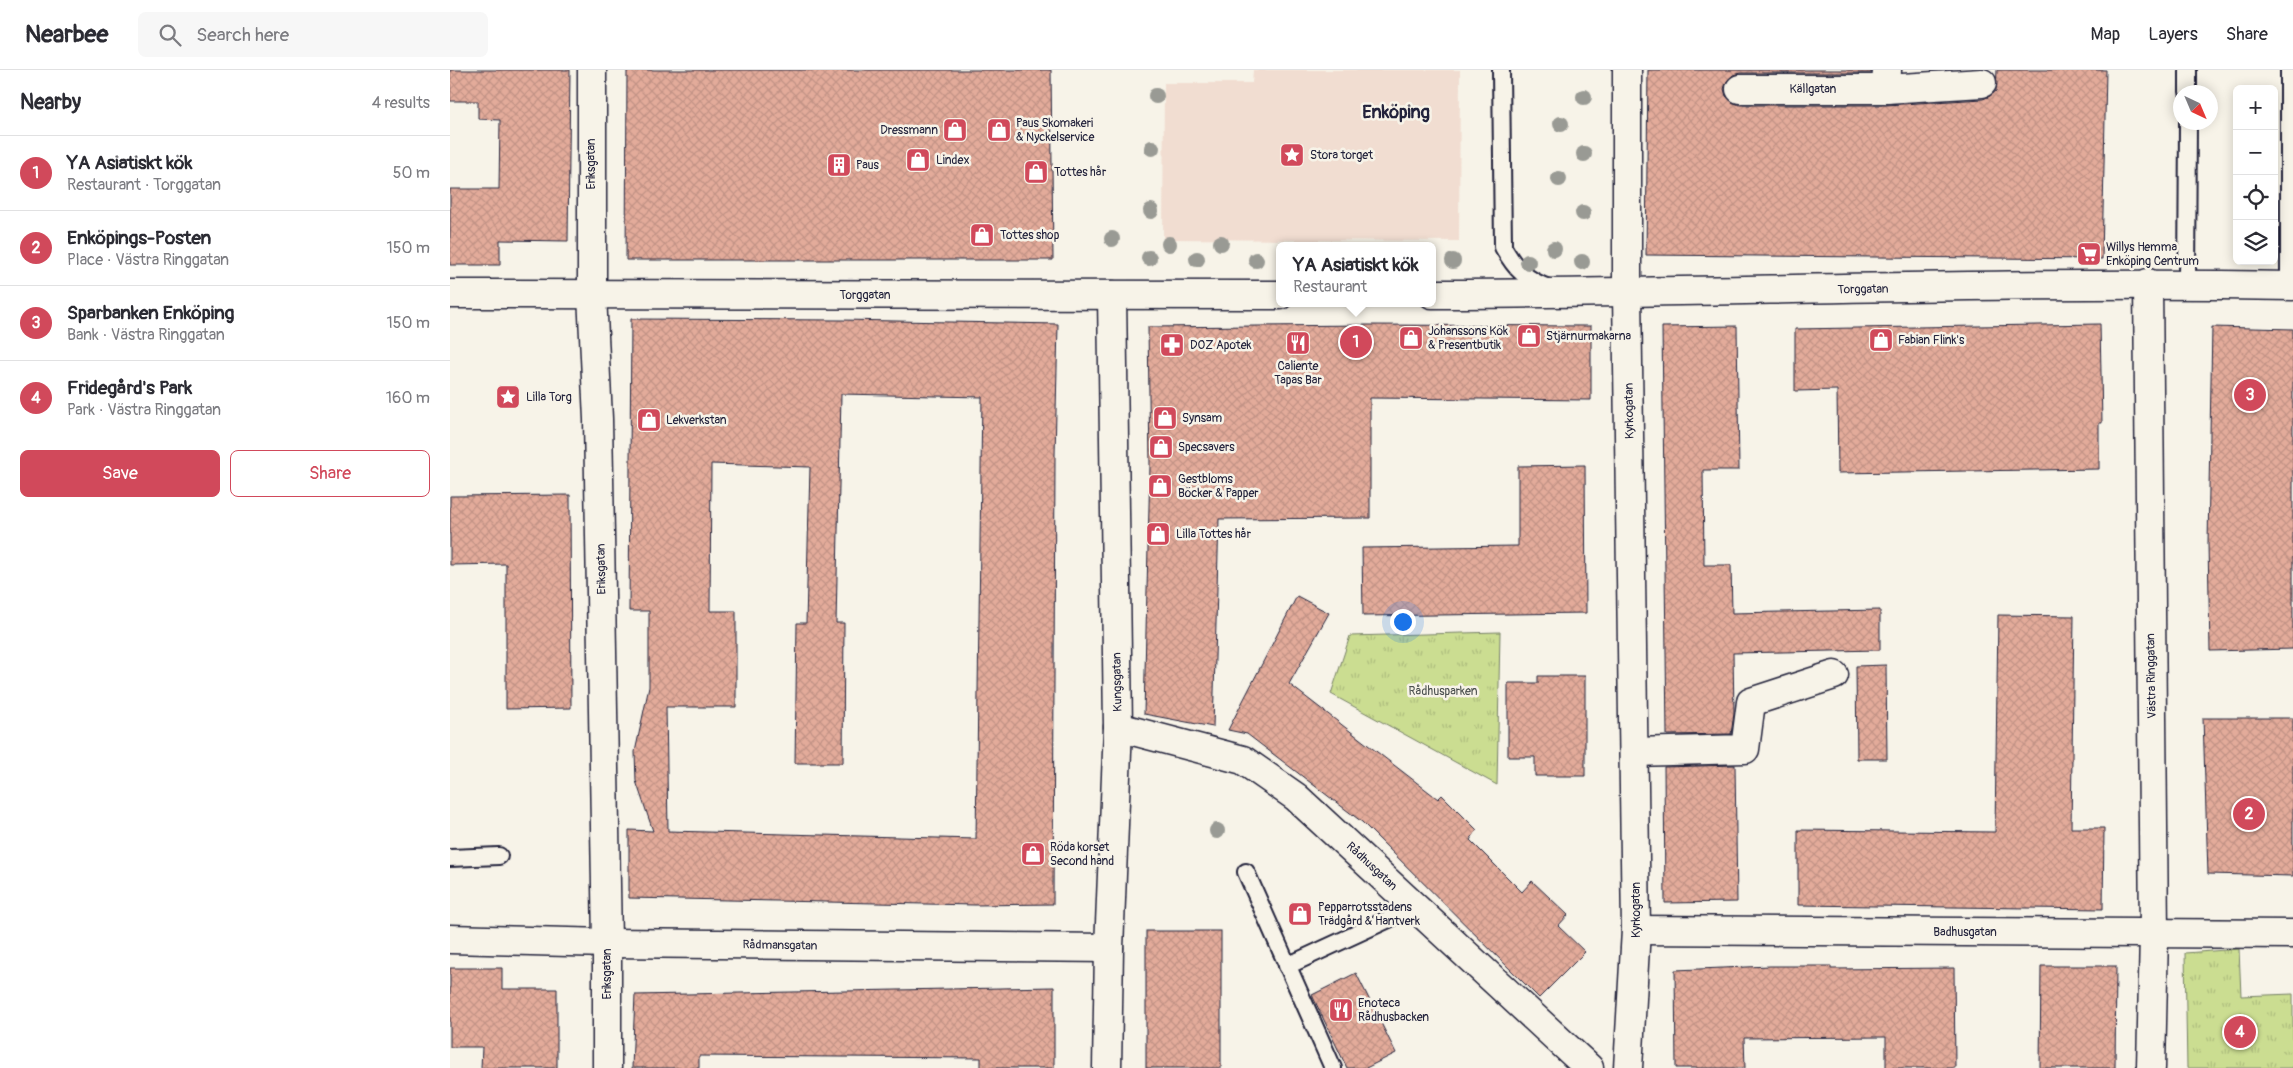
<!DOCTYPE html>
<meta charset="utf-8">
<style>
body{margin:0;font-family:Pangolin,sans-serif;background:#f7f7f7;color:#2b2b33}
.controls{position:absolute;right:15px;top:15px;display:grid;overflow:hidden;border-radius:8px;box-shadow:0 2px 12px #0003}
.controls button{width:45px;height:45px;display:grid;place-items:center;padding:0;border:0;border-bottom:1px solid #e1e1e2;background:#fff;color:#2b2b33;font:25px sans-serif}
.compass{position:absolute;left:1723px;top:15px;width:45px;height:45px;border-radius:50%;background:#fff;box-shadow:0 2px 12px #0003;rotate:136deg}
.you{position:absolute;left:952px;top:551px;width:18px;height:18px;margin:-12px;border:4px solid #fff;border-radius:50%;background:#1a73e8;box-shadow:0 0 0 8px #1a73e833}
.badge{display:grid;place-items:center;width:32px;height:32px;border-radius:50%;background:#d1495b;color:#fff;font-size:16px;font-weight:700}
.pin{position:absolute;translate:-50% -50%;border:2px solid #fff;box-shadow:0 1px 5px #0006}
.popup{position:absolute;left:826px;top:172px;width:160px;height:65px;box-sizing:border-box;display:grid;place-content:center;border-radius:8px;background:#fff;filter:drop-shadow(0 1px 4px #0005);font-size:16px;white-space:nowrap;color:#7c7c81}
.popup b{font-size:19px;color:#2b2b33}
.popup::after{content:'';position:absolute;left:50%;top:100%;margin-left:-10px;border:10px solid transparent;border-top-color:#fff}
.list{margin:0;padding:0;list-style:none}
h2{display:flex;justify-content:space-between;align-items:center;height:65px;margin:0;padding:0 20px;font-size:21px}
h2 small{font-size:16px;font-weight:400;color:#7c7c81}
.list li{display:grid;grid-template-columns:32px 1fr auto;gap:15px;align-items:center;box-sizing:border-box;height:75px;padding:0 20px;border-top:1px solid #e1e1e2}
.list b{display:block;font-size:19px;white-space:nowrap}
.list p{margin:0;font-size:16px;white-space:nowrap;color:#7c7c81}
.list em{font-size:16px;font-style:normal;color:#7c7c81}
.actions{display:flex;gap:10px;padding:15px 20px}
.actions a{flex:1;padding:11px 0;border:1px solid #d1495b;border-radius:8px;text-align:center;font-size:18px;color:#d1495b}
.actions .main{background:#d1495b;color:#fff}
.icon{flex:none;width:28px;height:28px;fill:none;stroke:currentColor;stroke-width:2;stroke-linecap:round;stroke-linejoin:round}
.map{position:relative;flex:none;width:1843px;height:998px;overflow:hidden}
header{display:flex;align-items:center;gap:30px;box-sizing:border-box;height:70px;padding:0 25px;background:#fff;border-bottom:1px solid #e1e1e2}
header strong{font-size:24px}
nav{display:flex;gap:28px;margin-inline-start:auto;font-size:18px}
.search{width:350px;height:45px;background:#f7f7f7;display:flex;align-items:center;gap:12px;box-sizing:border-box;padding:0 18px;border-radius:8px;color:#7c7c81;font-size:19px}
main{display:flex}
aside{flex:1;background:#fff}
.map>svg:first-child{display:block}
</style>
<header>
<strong>Nearbee</strong>
<div class="search"><svg class="icon" aria-label="search" viewBox="0 0 24 24"><circle cx="10" cy="10" r="6"/><path d="M15 15l6 6"/></svg>Search here</div>
<nav><a>Map</a><a>Layers</a><a>Share</a></nav>
</header>
<main>
<aside>
<h2>Nearby<small>4 results</small></h2>
<ul class="list">
<li><span class="badge">1</span><div><b>YA Asiatiskt kök</b><p>Restaurant · Torggatan</p></div><em>50 m</em></li>
<li><span class="badge">2</span><div><b>Enköpings-Posten</b><p>Place · Västra Ringgatan</p></div><em>150 m</em></li>
<li><span class="badge">3</span><div><b>Sparbanken Enköping</b><p>Bank · Västra Ringgatan</p></div><em>150 m</em></li>
<li><span class="badge">4</span><div><b>Fridegård's Park</b><p>Park · Västra Ringgatan</p></div><em>160 m</em></li>
</ul>
<div class="actions"><a class="main">Save</a><a>Share</a></div>
</aside>
<div class="map">
<svg width="1843" height="998" viewBox="0 0 1843 998">
<defs>
<pattern id="park-tufts" width="24" height="20" patternUnits="userSpaceOnUse" patternTransform="scale(1.25)"><rect width="24" height="20" fill="#cbdd91"/><path d="M3 7l-1-3M5 7V3M7 7l1-3M15 17l-1-3M17 17v-4M19 17l1-3" fill="none" stroke="#aebd7e"/></pattern>
<pattern id="building-cross-hatch" width="8" height="8" patternUnits="userSpaceOnUse" patternTransform="scale(1.25)"><rect width="8" height="8" fill="#e3ab9a"/><path d="M0 0l8 8M0 8l8-8" fill="none" stroke="#c29386"/></pattern>
</defs>
<rect width="100%" height="100%" fill="#f7f3e8"/>
<filter id="ink" filterUnits="userSpaceOnUse"><feTurbulence type="fractalNoise" baseFrequency=".02" numOctaves="2"/><feDisplacementMap in="SourceGraphic" scale="10" xChannelSelector="R" yChannelSelector="G"/><feConvolveMatrix kernelMatrix="1 2 1 2 8 2 1 2 1" color-interpolation-filters="sRGB"/></filter>
<g filter="url(#ink)">
<polygon fill="#f1ddd1" points="803,0 1010,0 1009,171 713,169 714,13 802,13"/>
<g fill="url(#park-tufts)" stroke="#768066">
<polygon points="1050,562 1047,715 881,624 900,566"/>
<polygon points="1789,879 1791,926 1843,924 1843,998 1737,998 1735,883"/>
</g>
<g fill="url(#building-cross-hatch)" stroke="#22223b" fill-rule="evenodd">
<polygon points="0,0 120,0 118,171 50,170 50,195 0,195 0,119 49,119 50,50 28,49 28,31 0,31"/>
<polygon points="177,0 601,0 603,190 176,190"/>
<polygon points="1198,0 1421,0 1421,3 1290,3 1283,5 1277,11 1274,19 1276,26 1282,32 1290,35 1436,35 1533,29 1540,26 1546,21 1547,0 1656,0 1652,189 1196,185"/>
<path d="M181,249l211,1 216,4 -3,131 -2,449 -78,1 -346,-7v-68l24,1 -17,-50 -1,-29 14,-65v-76h-20zM391,324l141,3 -6,442 -308,-8 -2,-124h70v-96h-26l1,-147 99,3 -4,156h-9l-2,140h48l1,-140h-8z"/>
<polygon points="1650,254 1652,353 1649,353 1649,399 1388,403 1387,320 1345,321 1345,259"/>
<polygon points="919,255 1141,256 1141,330 920,328 920,448 769,449 763,657 694,644 700,395 698,257"/>
<polygon points="1287,256 1289,400 1253,400 1254,495 1281,495 1282,543 1430,540 1430,580 1283,583 1284,644 1281,664 1217,665 1212,257"/>
<polygon points="1762,257 1843,259 1843,579 1760,581 1758,473"/>
<polygon points="1135,395 1136,543 913,546 912,478 1068,476 1068,396"/>
<polygon points="120,425 121,638 56,639 56,494 0,495 0,426"/>
<polygon points="847,526 879,543 839,614 988,729 992,725 1027,760 1020,770 1072,822 1082,811 1118,845 1108,856 1135,882 1089,928 912,752 797,664 778,660"/>
<polygon points="1548,545 1624,546 1621,758 1654,758 1653,839 1348,835 1348,760 1545,762"/>
<polygon points="1436,595 1437,689 1407,689 1406,596"/>
<polygon points="1088,606 1135,606 1135,706 1085,706 1085,687 1058,687 1058,613 1088,613"/>
<polygon points="1753,648 1843,648 1843,806 1758,804"/>
<polygon points="1285,695 1287,832 1215,833 1214,697"/>
<rect x="696" y="861" width="75" height="137"/>
<polygon points="1320,896 1381,896 1381,899 1504,898 1505,998 1436,998 1436,967 1294,968 1295,998 1226,998 1225,900"/>
<polygon points="1591,896 1666,896 1665,998 1590,998"/>
<polygon points="0,898 52,898 52,919 107,919 107,998 31,998 32,977 0,977"/>
<polygon points="906,903 946,983 916,998 897,998 862,925"/>
<polygon points="604,917 604,998 531,998 531,988 249,986 249,998 182,998 185,925"/>
</g>
<g fill="none" stroke-linecap="round" stroke-linejoin="round">
<defs>
<g id="lane">
<path d="M1051,0l2,177c13,23 22,32 48,42"/>
<polyline points="1738,22 1738,0"/>
<polyline points="1737,214 1738,52"/>
<polyline points="1839,216 1839,0"/>
<polyline points="0,788 49,786"/>
<polyline points="796,802 883,998"/>
<polyline points="837,896 965,837"/>
</g>
<g id="street">
<polyline points="142,0 142,225 148,349 157,873 157,998"/>
<polyline points="1177,0 1177,223 1186,860 1178,998"/>
<polyline points="1290,19 1436,19 1437,0"/>
<polyline points="1436,19 1532,13"/>
<polyline points="1698,213 1704,864 1701,998"/>
<polyline points="0,224 830,225"/>
<path d="M982,224c287,-1 574,-13 861,-8"/>
<polyline points="668,657 793,690 846,727 1139,998"/>
<polyline points="1184,682 1295,679 1301,632 1384,605"/>
<polyline points="1186,860 1843,864"/>
<polyline points="0,869 157,873 659,878"/>
<polyline points="657,998 659,878 668,657 662,225"/>
</g>
</defs>
<use href="#lane" stroke="#22223b" stroke-width="20"/>
<use href="#street" stroke="#22223b" stroke-width="31"/>
<use href="#lane" stroke="#f7f3e8" stroke-width="16"/>
<use href="#street" stroke="#f7f3e8" stroke-width="28"/>
</g>
<g fill="#999a94">
<circle cx="706" cy="26" r="8"/>
<circle cx="1134" cy="27" r="8"/>
<circle cx="1111" cy="54" r="8"/>
<circle cx="702" cy="78" r="8"/>
<circle cx="1134" cy="84" r="8"/>
<circle cx="1109" cy="109" r="8"/>
<circle cx="701" cy="141" r="8"/>
<circle cx="1133" cy="143" r="8"/>
<circle cx="662" cy="169" r="8"/>
<circle cx="771" cy="173" r="8"/>
<circle cx="719" cy="174" r="8"/>
<circle cx="1104" cy="179" r="8"/>
<circle cx="699" cy="188" r="8"/>
<circle cx="747" cy="189" r="8"/>
<circle cx="806" cy="190" r="8"/>
<circle cx="1003" cy="191" r="8"/>
<circle cx="1078" cy="192" r="8"/>
<circle cx="1132" cy="192" r="8"/>
<circle cx="767" cy="761" r="8"/>
</g>
</g>
<defs>
<symbol id="shop-square" viewBox="-11 -11 22 22"><rect x="-9" y="-9" width="18" height="18" rx="4" fill="#d1495b" stroke="#f7f3e8"/><path d="M-5-2.5h2.3a2.7 3.5 0 0 1 5.4 0H5L5.5 6h-11ZM-1.5-2.5h3a1.5 2.3 0 0 0-3 0Z" fill="#fff"/></symbol>
<symbol id="sight-square" viewBox="-11 -11 22 22"><rect x="-9" y="-9" width="18" height="18" rx="4" fill="#d1495b" stroke="#f7f3e8"/><path d="M0-6L1.8-2.2L6-1.7L2.9 1.2L3.7 5.4L0 3.3L-3.7 5.4L-2.9 1.2L-6-1.7L-1.8-2.2Z" fill="#fff"/></symbol>
<symbol id="building-square" viewBox="-11 -11 22 22"><rect x="-9" y="-9" width="18" height="18" rx="4" fill="#d1495b" stroke="#f7f3e8"/><path d="M-4-6H4V6H1V3H-1V6H-4ZM-2.5-4.3h1.7v1.8h-1.7ZM.8-4.3h1.7v1.8H.8ZM-2.5-1h1.7V.8h-1.7ZM.8-1h1.7V.8H.8Z" fill="#fff"/></symbol>
<symbol id="supermarket-square" viewBox="-11 -11 22 22"><rect x="-9" y="-9" width="18" height="18" rx="4" fill="#d1495b" stroke="#f7f3e8"/><path d="M-6-5.5h2.5l.6 2H6L4.5 2H-2.5L-4.4-4H-6ZM-1.5 3.2a1.3 1.3 0 1 0 .1 0ZM3 3.2a1.3 1.3 0 1 0 .1 0Z" fill="#fff"/></symbol>
<symbol id="restaurant-square" viewBox="-11 -11 22 22"><rect x="-9" y="-9" width="18" height="18" rx="4" fill="#d1495b" stroke="#f7f3e8"/><path d="M-5-6h1v4h1v-4h1v4h1v-4h1v5L-1.5 .5V6h-2V.5L-5-1ZM5-6V6H3V1.5H1.5Q1.5-4 5-6Z" fill="#fff"/></symbol>
<symbol id="pharmacy-square" viewBox="-11 -11 22 22"><rect x="-9" y="-9" width="18" height="18" rx="4" fill="#d1495b" stroke="#f7f3e8"/><path d="M-2-6h4v4h4v4h-4v4h-4v-4h-4v-4h4Z" fill="#fff"/></symbol>
</defs>
<g fill-rule="evenodd">
<use href="#shop-square" x="491" y="46" width="28" height="28"/>
<use href="#shop-square" x="535" y="46" width="28" height="28"/>
<use href="#sight-square" x="828" y="71" width="28" height="28"/>
<use href="#shop-square" x="454" y="76" width="28" height="28"/>
<use href="#building-square" x="375" y="81" width="28" height="28"/>
<use href="#shop-square" x="572" y="88" width="28" height="28"/>
<use href="#shop-square" x="518" y="151" width="28" height="28"/>
<use href="#supermarket-square" x="1625" y="170" width="28" height="28"/>
<use href="#shop-square" x="1065" y="252" width="28" height="28"/>
<use href="#shop-square" x="947" y="254" width="28" height="28"/>
<use href="#shop-square" x="1417" y="256" width="28" height="28"/>
<use href="#restaurant-square" x="834" y="259" width="28" height="28"/>
<use href="#pharmacy-square" x="708" y="261" width="28" height="28"/>
<use href="#sight-square" x="44" y="313" width="28" height="28"/>
<use href="#shop-square" x="701" y="334" width="28" height="28"/>
<use href="#shop-square" x="185" y="336" width="28" height="28"/>
<use href="#shop-square" x="697" y="363" width="28" height="28"/>
<use href="#shop-square" x="696" y="402" width="28" height="28"/>
<use href="#shop-square" x="694" y="450" width="28" height="28"/>
<use href="#shop-square" x="569" y="770" width="28" height="28"/>
<use href="#shop-square" x="836" y="830" width="28" height="28"/>
<use href="#restaurant-square" x="877" y="926" width="28" height="28"/>
</g>
<g text-anchor="middle" stroke-width="5" stroke-linejoin="round" paint-order="stroke">
<g font-size="12" fill="#22223b" stroke="#f7f3e8">
<text x="1363" y="23">Källgatan</text>
<text transform="translate(141 94) rotate(-90)" y="4">Eriksgatan</text>
<text transform="translate(1413 219) rotate(-1)" y="4">Torggatan</text>
<text x="415" y="229">Torggatan</text>
<text transform="translate(1179 341) rotate(-91)" y="4">Kyrkogatan</text>
<text transform="translate(151 499) rotate(-91)" y="4">Eriksgatan</text>
<text transform="translate(1701 606) rotate(-91)" y="4">Västra Ringgatan</text>
<text transform="translate(667 612) rotate(-91)" y="4">Kungsgatan</text>
<text transform="translate(922 796) rotate(43)" y="4">Rådhusgatan</text>
<text transform="translate(1186 840) rotate(-90)" y="4">Kyrkogatan</text>
<text x="1515" y="866">Badhusgatan</text>
<text transform="translate(330 875) rotate(1)" y="4">Rådmansgatan</text>
<text transform="translate(157 904) rotate(-90)" y="4">Eriksgatan</text>
</g>
<g font-size="12" fill="#22223b" stroke="#f7f3e8" text-anchor="start">
<text x="566" y="57">Paus Skomakeri<tspan x="566" dy="14">&amp; Nyckelservice</tspan></text>
<text x="488" y="64" text-anchor="end">Dressmann</text>
<text x="860" y="89">Stora torget</text>
<text x="486" y="94">Lindex</text>
<text x="406" y="99">Paus</text>
<text x="604" y="106">Tottes hår</text>
<text x="550" y="169">Tottes shop</text>
<text x="1656" y="181">Willys Hemma<tspan x="1656" dy="14">Enköping Centrum</tspan></text>
<text x="978" y="265">Johanssons Kök<tspan x="978" dy="14">&amp; Presentbutik</tspan></text>
<text x="1096" y="270">Stjärnurmakarna</text>
<text x="1448" y="274">Fabian Flink's</text>
<text x="740" y="279">DOZ Apotek</text>
<text x="848" y="300" text-anchor="middle">Caliente<tspan x="848" dy="14">Tapas Bar</tspan></text>
<text x="76" y="331">Lilla Torg</text>
<text x="732" y="352">Synsam</text>
<text x="216" y="354">Lekverkstan</text>
<text x="728" y="381">Specsavers</text>
<text x="728" y="413">Gestbloms<tspan x="728" dy="14">Böcker &amp; Papper</tspan></text>
<text x="726" y="468">Lilla Tottes hår</text>
<text x="600" y="781">Röda korset<tspan x="600" dy="14">Second hand</tspan></text>
<text x="868" y="841">Pepparrotsstadens<tspan x="868" dy="14">Trädgård &amp; Hantverk</tspan></text>
<text x="908" y="937">Enoteca<tspan x="908" dy="14">Rådhusbacken</tspan></text>
</g>
<g font-size="12" fill="#4c5150" stroke="#f7f3e8">
<text x="993" y="625">Rådhusparken</text>
</g>
<g font-size="18" font-weight="bold" fill="#22223b" stroke="#f7f3e8">
<text x="946" y="48">Enköping</text>
</g>
</g>
</svg>
<div class="controls">
<button>+</button>
<button>−</button>
<button><svg class="icon" aria-label="locate" viewBox="0 0 24 24"><circle cx="12" cy="12" r="6"/><path d="M12 2v4M12 18v4M2 12h4M18 12h4"/></svg></button>
<button><svg class="icon" aria-label="layers" viewBox="0 0 24 24"><path d="M12 4l9 5-9 5-9-5zM3 14l9 5 9-5"/></svg></button>
</div>
<svg class="compass" viewBox="-18 -18 36 36"><path d="M0-13l5 13h-10z" fill="#e53935"/><path d="M0 13l5-13h-10z" fill="#7c7c81"/></svg>
<div class="you"></div>
<div class="pin badge" style="left:906px;top:272px">1</div>
<div class="popup"><b>YA Asiatiskt kök</b>Restaurant</div>
<div class="pin badge" style="left:1799px;top:744px">2</div>
<div class="pin badge" style="left:1800px;top:325px">3</div>
<div class="pin badge" style="left:1790px;top:962px">4</div>
</div>
</main>
